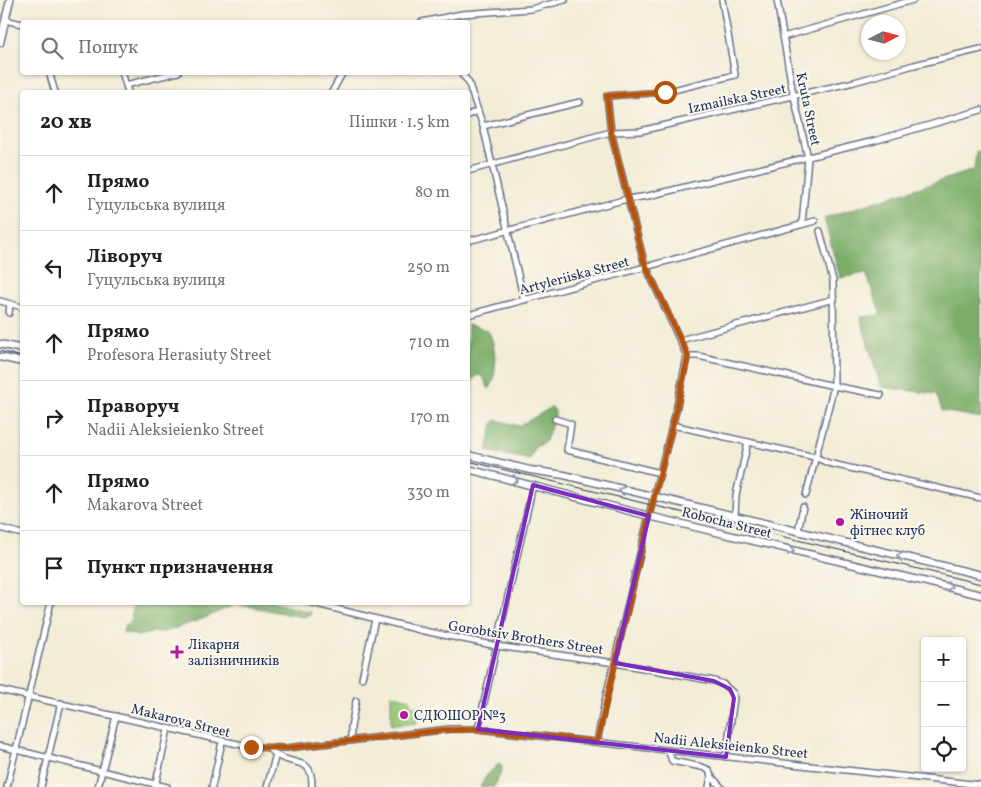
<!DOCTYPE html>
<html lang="uk">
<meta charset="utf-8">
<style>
body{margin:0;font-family:Vollkorn,serif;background:#f2f2f2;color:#202124}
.controls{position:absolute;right:15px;bottom:15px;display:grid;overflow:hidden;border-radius:5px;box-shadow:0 1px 4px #0004}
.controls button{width:45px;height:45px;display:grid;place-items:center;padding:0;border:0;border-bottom:1px solid #e0e0e0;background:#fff;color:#202124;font:25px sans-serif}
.compass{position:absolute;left:861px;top:15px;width:45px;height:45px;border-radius:50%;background:#fff;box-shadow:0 1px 4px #0004;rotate:84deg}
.stop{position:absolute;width:15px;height:15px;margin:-11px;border:4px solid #b45309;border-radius:50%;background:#fff}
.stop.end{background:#b45309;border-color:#fff;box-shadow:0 1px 5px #0008}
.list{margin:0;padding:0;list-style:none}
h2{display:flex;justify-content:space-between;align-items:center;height:65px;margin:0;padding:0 20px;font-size:21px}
h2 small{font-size:16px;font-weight:400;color:#757577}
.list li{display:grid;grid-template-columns:32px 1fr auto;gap:15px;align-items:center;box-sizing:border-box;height:75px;padding:0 20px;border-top:1px solid #e0e0e0}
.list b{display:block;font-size:19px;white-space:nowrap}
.list p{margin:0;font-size:16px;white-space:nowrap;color:#757577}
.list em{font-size:16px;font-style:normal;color:#757577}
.icon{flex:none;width:28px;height:28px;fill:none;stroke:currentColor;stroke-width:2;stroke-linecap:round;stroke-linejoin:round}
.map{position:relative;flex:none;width:981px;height:787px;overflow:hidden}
.search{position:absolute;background:#fff;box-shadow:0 1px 4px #0004;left:20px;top:20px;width:450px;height:55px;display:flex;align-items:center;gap:12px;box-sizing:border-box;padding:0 18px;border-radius:5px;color:#757577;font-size:19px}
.panel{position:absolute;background:#fff;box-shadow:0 1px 4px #0004;left:20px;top:90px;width:450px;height:515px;border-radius:5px}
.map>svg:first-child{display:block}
</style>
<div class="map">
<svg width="981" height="787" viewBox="0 0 981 787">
<rect width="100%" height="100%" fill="#fbf7ec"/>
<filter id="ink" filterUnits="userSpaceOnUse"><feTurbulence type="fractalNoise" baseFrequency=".02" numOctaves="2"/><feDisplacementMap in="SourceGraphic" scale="10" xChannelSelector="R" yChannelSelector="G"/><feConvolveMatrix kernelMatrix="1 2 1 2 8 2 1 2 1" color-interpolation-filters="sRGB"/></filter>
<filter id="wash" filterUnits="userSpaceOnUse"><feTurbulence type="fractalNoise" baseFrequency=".0096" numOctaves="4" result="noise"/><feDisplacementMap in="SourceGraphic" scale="20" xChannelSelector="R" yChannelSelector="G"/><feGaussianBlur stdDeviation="1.12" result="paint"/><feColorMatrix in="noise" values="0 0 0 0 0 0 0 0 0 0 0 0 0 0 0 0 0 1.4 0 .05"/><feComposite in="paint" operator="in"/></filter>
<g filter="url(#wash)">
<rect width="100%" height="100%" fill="#f3edd7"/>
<polygon fill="#9aca79" stroke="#5a7c6c" points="391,694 410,699 410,705 417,707 417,723 391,725"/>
<g fill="#7bae69" stroke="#4b6e64">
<polygon points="981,150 981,418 942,411 936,394 881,387 860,317 881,315 866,273 840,278 824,218 974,170 976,152"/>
<path d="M468,325c7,0 12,5 19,5 9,10 12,49 2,59l-6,-12 -4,-2 -4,2 -4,7 -3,-1z"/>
<polygon points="552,407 555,411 555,415 546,441 543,444 535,447 530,460 487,451 493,423 497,420 519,426"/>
<polygon points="271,602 311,612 310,615 303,617 236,604 205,618 165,632 155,632 138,636 123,632 125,624 129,625 134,606 116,603"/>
<polygon points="498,764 502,766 502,771 494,787 480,787 486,776"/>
</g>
</g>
<g filter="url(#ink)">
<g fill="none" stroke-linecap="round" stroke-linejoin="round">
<defs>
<g id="minor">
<polyline points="777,0 792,88 808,158 802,224"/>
<polyline points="5,20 22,24"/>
<polyline points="422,22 462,14 531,9 565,0"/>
<polyline points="783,37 913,0"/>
<polyline points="49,72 55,92"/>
<polyline points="122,72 128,92"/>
<polyline points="463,76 468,81 483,126 524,300"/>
<polyline points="126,85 178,72"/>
<polyline points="332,92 343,72"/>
<polyline points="468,115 478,111"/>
<polyline points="483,126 580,102"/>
<polyline points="468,171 611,132 640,131 854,82 914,65 981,49"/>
<polyline points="468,241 627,199 648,196 874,141 981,110"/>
<polyline points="0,301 22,307"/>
<polyline points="9,313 10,304"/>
<polyline points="468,315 815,221"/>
<polyline points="680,340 834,299"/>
<polyline points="687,356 698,356 834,386 881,395"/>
<polyline points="555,419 571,424 567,450 660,473"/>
<polyline points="672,425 815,457 828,463 981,498"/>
<polyline points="806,495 834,386 833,281 820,231"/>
<polyline points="735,516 736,495 748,442"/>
<polyline points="0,528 22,534"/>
<polyline points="798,531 803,507"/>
<polyline points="309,602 424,631 497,646 615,663 714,681 723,684 733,693 734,698 726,757"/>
<polyline points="362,678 375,619"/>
<polyline points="0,690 251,747 287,748 450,729 478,729 981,785"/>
<polyline points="478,729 533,485"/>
<polyline points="351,741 351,727 356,701"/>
<polyline points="597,742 605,701 652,503 676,411 687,356 644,262 611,132 607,96 665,92 735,75 722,0"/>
<polyline points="0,746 167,787"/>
<path d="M269,749c4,3 8,7 13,9 21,8 30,2 30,29"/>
<polyline points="668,750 672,761 702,767 709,770 711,776"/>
<polyline points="7,787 51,602"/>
<polyline points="41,787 61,703"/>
<polyline points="98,787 116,716"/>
<polyline points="155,787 168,729"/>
<polyline points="212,787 222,742"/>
<polyline points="267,787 276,754"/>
<polyline points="709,787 711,776 721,787"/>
</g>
<g id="major">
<polyline points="0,43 10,0"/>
<polyline points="0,344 22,349"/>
<polyline points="0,357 22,362"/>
<polyline points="468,455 530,470 564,475 981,575"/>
<polyline points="468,469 649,516 981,595"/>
</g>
</defs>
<use href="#minor" stroke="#677288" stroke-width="8"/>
<use href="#major" stroke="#677288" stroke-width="9"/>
<use href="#minor" stroke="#fff" stroke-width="5"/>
<use href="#major" stroke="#fff" stroke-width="6"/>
<g stroke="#1b2f5e" stroke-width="1">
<polyline points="0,351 22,357"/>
<polyline points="468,461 981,584"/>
</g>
</g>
<defs><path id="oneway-chevron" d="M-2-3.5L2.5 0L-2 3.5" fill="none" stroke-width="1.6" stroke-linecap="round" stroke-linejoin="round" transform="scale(1.25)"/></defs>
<g stroke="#8d97ae">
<use href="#oneway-chevron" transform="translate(515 480) rotate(14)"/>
<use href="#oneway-chevron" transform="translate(622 490) rotate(-166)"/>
<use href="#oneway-chevron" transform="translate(791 551) rotate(13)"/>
<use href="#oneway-chevron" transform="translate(900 556) rotate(-166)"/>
<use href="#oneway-chevron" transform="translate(949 587) rotate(13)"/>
</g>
</g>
<g fill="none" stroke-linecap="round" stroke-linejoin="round" filter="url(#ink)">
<polyline stroke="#b45309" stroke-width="6" points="251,747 287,748 444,730 478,729 597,742 648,521 676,411 688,356 644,262 611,132 607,96 665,92"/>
</g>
<path fill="none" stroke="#7b2cbf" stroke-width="4" stroke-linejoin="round" d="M533,485l116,31 -34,147 99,18 16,8 4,9 -8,59 -248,-28z"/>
<g fill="#b5179e" stroke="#fbf7ec" stroke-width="2">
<circle cx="840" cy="522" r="5"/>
<path d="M174.5 644.5h5v5h5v5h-5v5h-5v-5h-5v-5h5z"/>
<circle cx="404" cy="715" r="5"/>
</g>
<g text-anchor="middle" stroke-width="4" stroke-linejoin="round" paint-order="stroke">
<g font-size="14" fill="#1b2f5e" stroke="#fbf7ec">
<text transform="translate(737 98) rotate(-12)" y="5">Izmailska Street</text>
<text transform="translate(809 109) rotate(78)" y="5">Kruta Street</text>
<text transform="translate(574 275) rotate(-15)" y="5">Artyleriiska Street</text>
<text transform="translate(727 522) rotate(14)" y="5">Robocha Street</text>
<text transform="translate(526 637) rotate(9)" y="5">Gorobtsiv Brothers Street</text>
<text transform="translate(181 720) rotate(14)" y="5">Makarova Street</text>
<text transform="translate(731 745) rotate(6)" y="5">Nadii Aleksieienko Street</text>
</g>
<g font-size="14" fill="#1b2f5e" stroke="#fbf7ec" text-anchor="start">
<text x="850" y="519">Жіночий<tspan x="850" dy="16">фітнес клуб</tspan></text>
<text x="188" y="649">Лікарня<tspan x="188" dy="16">залізничників</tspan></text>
<text x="414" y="720">СДЮШОР №3</text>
</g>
</g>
</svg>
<div class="controls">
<button>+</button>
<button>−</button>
<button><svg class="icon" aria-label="locate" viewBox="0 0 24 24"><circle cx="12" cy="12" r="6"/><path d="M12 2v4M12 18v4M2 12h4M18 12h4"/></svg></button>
</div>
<svg class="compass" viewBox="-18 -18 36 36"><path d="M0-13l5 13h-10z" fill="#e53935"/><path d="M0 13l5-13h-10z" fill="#757577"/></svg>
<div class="stop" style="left:665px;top:92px"></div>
<div class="stop end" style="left:251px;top:747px"></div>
<div class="search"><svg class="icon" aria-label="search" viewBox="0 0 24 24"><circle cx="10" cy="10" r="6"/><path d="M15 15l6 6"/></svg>Пошук</div>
<section class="panel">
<h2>20 хв<small>Пішки · 1.5 km</small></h2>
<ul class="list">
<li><svg class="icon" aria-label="ahead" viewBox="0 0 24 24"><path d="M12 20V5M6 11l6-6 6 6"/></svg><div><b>Прямо</b><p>Гуцульська вулиця</p></div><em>80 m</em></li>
<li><svg class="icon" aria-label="left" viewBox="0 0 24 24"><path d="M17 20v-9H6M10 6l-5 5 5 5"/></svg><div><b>Ліворуч</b><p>Гуцульська вулиця</p></div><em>250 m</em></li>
<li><svg class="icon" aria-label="ahead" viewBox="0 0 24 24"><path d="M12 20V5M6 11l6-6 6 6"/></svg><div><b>Прямо</b><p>Profesora Herasiuty Street</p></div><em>710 m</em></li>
<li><svg class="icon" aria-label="right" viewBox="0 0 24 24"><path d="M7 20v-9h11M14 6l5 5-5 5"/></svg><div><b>Праворуч</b><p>Nadii Aleksieienko Street</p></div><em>170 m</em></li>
<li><svg class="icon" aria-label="ahead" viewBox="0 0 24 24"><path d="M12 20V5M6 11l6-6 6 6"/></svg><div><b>Прямо</b><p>Makarova Street</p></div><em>330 m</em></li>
<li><svg class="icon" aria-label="arrive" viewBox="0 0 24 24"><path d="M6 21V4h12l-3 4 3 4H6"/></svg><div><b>Пункт призначення</b></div></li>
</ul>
</section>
</div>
